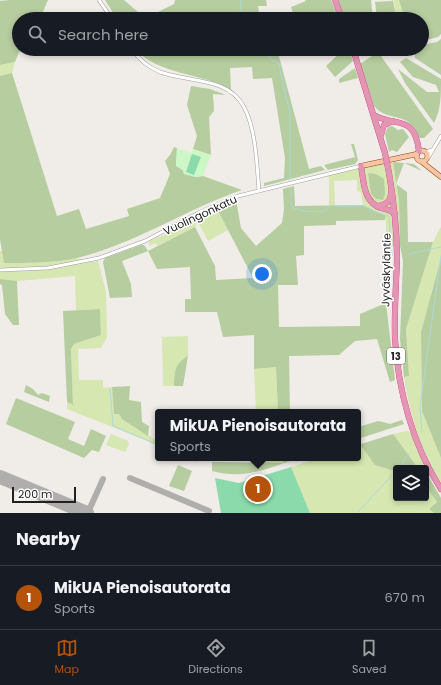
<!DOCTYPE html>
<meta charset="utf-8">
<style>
body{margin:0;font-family:Poppins,sans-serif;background:#20242c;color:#f1f3f6}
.controls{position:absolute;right:12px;bottom:12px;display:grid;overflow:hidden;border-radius:4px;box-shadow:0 2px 6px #0003}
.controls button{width:36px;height:36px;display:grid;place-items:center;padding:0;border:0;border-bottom:1px solid #363941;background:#171b24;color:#f1f3f6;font:20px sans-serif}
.scale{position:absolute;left:12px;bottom:10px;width:64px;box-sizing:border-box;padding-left:4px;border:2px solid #212121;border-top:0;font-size:11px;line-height:14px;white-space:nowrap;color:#212121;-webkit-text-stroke:3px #fff;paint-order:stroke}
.you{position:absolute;left:262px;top:274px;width:14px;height:14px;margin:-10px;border:3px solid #fff;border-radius:50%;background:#1a73e8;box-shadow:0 0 0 6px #1a73e833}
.badge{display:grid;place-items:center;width:26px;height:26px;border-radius:50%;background:#b45309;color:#fff;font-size:13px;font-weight:700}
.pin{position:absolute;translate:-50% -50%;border:2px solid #fff;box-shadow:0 1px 4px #0006}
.popup{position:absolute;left:155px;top:409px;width:206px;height:52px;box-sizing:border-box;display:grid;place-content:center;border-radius:4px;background:#171b24;filter:drop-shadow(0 1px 3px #0005);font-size:13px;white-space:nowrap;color:#9ea1a6}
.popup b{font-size:15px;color:#f1f3f6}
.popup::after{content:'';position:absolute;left:50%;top:100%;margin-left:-8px;border:8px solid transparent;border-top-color:#171b24}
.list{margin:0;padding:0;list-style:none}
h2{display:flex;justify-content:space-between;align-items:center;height:52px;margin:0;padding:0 16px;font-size:17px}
h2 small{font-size:13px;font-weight:400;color:#9ea1a6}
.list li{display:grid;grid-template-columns:26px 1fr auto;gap:12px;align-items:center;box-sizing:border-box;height:64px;padding:0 16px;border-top:1px solid #363941}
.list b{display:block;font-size:15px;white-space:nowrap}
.list p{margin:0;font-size:13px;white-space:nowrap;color:#9ea1a6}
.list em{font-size:13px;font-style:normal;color:#9ea1a6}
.icon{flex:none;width:22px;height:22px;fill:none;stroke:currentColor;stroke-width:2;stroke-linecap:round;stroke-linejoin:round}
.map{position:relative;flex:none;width:441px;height:513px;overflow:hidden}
.search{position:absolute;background:#171b24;box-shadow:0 2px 6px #0003;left:12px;right:12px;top:12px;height:44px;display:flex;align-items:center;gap:10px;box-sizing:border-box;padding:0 14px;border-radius:22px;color:#9ea1a6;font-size:15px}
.sheet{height:116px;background:#171b24}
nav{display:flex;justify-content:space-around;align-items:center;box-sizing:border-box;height:56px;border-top:1px solid #363941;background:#171b24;font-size:11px;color:#9ea1a6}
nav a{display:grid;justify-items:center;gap:2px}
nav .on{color:#b45309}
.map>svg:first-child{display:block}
</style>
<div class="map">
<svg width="441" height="513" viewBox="0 0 441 513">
<rect width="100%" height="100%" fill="#f0ece8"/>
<g fill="#d6e7b1">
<polygon points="390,0 399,0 405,19 397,19 394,1"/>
<polygon points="15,62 12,73 0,76 0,65"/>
<polygon points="393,163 399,201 400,246 386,246 386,216 363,205 361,192 357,191 357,180 334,181 335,205 329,207 329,178 327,176 378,164"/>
<polygon points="216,207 228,230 208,241 198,222 195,227 157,246 155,243 149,246 149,241 169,233 172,229"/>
<path d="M441,227v31l-20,74 1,79 19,47v25c-20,-30 -31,-70 -37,-106l5,-1 -3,-47 27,-87z"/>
<polygon points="0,251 3,251 4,263 38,263 76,258 92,262 98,261 106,292 107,337 101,348 78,349 79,380 103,380 103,388 112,387 114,414 119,414 158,442 158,445 67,409 67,402 73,405 71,349 74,344 101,335 100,309 76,310 75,276 17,281 0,279"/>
<path d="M188,336v20c-12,6 -14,17 -14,30h-11l-1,-49z"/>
<polygon points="276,367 278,412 256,412 254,369"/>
<polygon points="407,431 411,433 426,468 418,468 393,434"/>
<polygon points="111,434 128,441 129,444 125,452 106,445"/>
<polygon points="362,447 375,464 396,471 396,498 426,498 426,486 437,502 429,509 434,513 310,513 291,467 319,458 358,458 358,448"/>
<polygon points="257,458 283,458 283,463 257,464"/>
</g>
<g fill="#b6cd9f">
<polygon points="10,0 48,0 40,19 19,19 19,49 25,49 19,52 15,62 0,65 0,1"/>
<polygon points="105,0 124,0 138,12 156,13 174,4 175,0 266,0 267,6 258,6 260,19 117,19"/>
<polygon points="305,0 331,0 339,19 295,19 291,7 306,1"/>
<polygon points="338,0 371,0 373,19 345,19"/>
<polygon points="399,0 441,0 441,34 438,37 422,41 422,19 405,19"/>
<polygon points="393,1 397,19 377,19 375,2"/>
<polygon points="441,39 441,75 415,58 414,49 422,49 422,45 437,42"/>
<path d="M135,49h142l32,120 12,-3 4,4 -61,16v-3l20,-5 1,-20 -13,-80 -19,1 -1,-12 -22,1 1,22c-30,-18 -71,-14 -96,-41z"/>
<polygon points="344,49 349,49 353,61 335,77 326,66"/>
<path d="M378,52l55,77 -9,9h-5c-8,-28 -32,-15 -45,-32l-14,-42z"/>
<path d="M406,58l35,21c0,16 0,31 -7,44l-29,-40 -7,-14 29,23h12l-3,-7 -23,-8 -13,-15z"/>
<polygon points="355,68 358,78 339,83 339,79"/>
<path d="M12,73l45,143 22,-7 7,20 43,-13 -2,-7 33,-11 10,-24 -5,-13 5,-6 4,-8 3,1 -1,18 19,11 8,-1 39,14c-56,19 -107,54 -165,68 -24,5 -49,5 -73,5l-4,-24v-163z"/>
<polygon points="191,86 210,89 226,95 213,94 214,111 209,117 211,155 193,149 197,136 187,105"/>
<polygon points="392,126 398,130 403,129 409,137 397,152 392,150 389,152 385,134 388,127"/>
<polygon points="351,144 354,144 358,160 355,164 328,170 324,165 355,157"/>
<polygon points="393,162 414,164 422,171 404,163 396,184 407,192 408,242 433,242 406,329 409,376 404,377 400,339 403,261 400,246 399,201"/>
<polygon points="368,173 376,174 384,179 385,194 383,200 376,199 371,194"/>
<polygon points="294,186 295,206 363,205 386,216 385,220 336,221 336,225 304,226 304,255 296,256 298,285 278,285 279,327 360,326 360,314 386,303 395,380 390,382 377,339 355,341 339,355 289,356 290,412 278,412 276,367 254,369 254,335 223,337 217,312 185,312 185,299 191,299 190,267 157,269 148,251 122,261 131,284 132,297 110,298 103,262 105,258 141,245 144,245 148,251 195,227 215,266 216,280 253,278 216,207 236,200 241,228 256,246 282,223 284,209 283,189"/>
<polygon points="441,258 441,458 422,411 421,332"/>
<polygon points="0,279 17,281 19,325 13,325 5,314 2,285 0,284"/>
<polygon points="100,309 101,335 74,344 71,349 73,405 67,402 63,311"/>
<path d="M188,356l-5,30h-9c0,-14 1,-23 14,-30z"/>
<polygon points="26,385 33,389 38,395 42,393 50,396 49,402 24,392"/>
<polygon points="130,386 129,400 141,402 142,422 149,426 148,436 122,419 119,414 114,414 112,387"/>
<polygon points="16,398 75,422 68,439 84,446 91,429 106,436 99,452 92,450 84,458 6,424"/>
<polygon points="402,420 404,424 358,439 358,427 378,421 390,424"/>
<polygon points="393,434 418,468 396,468 396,473 395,473 395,471 375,465 362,447 358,448 358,445"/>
<path d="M283,458h16c-31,10 -53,22 -87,13v-9l71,1z"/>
<polygon points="178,465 192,471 184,491 169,486"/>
<polygon points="426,472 441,498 441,513 434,513 429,509 437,502 426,486"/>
</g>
<polygon fill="#cef7c8" points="177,148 191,153 193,149 211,155 203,176 195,177 184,174 182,169 176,166"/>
<g fill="#8bdaac">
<polygon points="192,154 201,157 194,175 186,172"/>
<polygon points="291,467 310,513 221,513 215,478 239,483"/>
</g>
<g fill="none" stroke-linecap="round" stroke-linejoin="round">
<g stroke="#abdadb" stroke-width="1">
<polyline points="241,0 240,10 245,14 246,19"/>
<polyline points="268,49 270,59 279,64 280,67"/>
<polyline points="280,70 290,113 290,179"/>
<path d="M291,188v18c7,6 23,6 33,5 3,-1 5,-4 8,-5"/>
<polyline points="335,206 364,206 372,211 389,216 392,255"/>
<polyline points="409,254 441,247"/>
<polyline points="110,389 113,426 158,445"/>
<polyline points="422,432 420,406 441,256"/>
<polyline points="191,459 196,461"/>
<polyline points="398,468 410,453"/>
<polyline points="357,513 396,471"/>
</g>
<g stroke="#b0aeac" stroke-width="6">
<polyline points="130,478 209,511"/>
<polyline points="81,510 90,508 103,479"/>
</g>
<polyline stroke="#b0aeac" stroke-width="14" points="0,477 87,513"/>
<defs>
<g id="minor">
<polyline points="99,0 112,19"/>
<path d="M132,49c7,11 16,18 28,23 27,10 69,5 84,35 12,22 13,59 15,84"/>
<polyline points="426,152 432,150"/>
<polyline points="428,158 441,136"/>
<polyline points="0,270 48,268 99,258 145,241 200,212 238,196 361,166"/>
</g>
<g id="major">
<circle cx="422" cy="156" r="5.5"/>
<polyline points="422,162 441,177"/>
<polyline points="361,166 417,154"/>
</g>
<g id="highway">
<polyline points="335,0 342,19"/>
<polyline points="353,49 385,153"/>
<path d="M374,115c22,13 40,-2 45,36"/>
<polyline points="381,135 384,125 393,121"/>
<path d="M361,166c3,16 2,36 20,42 6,2 10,1 14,7"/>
<path d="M389,173c5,29 8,58 8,87 -1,27 -3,53 -2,79 3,51 18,107 46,150"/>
<path d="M377,206c8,-1 14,-4 14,-13"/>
</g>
</defs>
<use href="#minor" stroke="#9e9e9e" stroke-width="4"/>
<use href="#major" stroke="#944b09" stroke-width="5.5"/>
<use href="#highway" stroke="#d13288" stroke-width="6"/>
<use href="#minor" stroke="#fff" stroke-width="3"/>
<use href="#major" stroke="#f7c4a6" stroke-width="4.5"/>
<use href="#highway" stroke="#e395b2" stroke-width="5.5"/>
<defs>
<polyline id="highway-bridge" points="385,153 389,173"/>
</defs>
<use href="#highway-bridge" stroke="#d13288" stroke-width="6" stroke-linecap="butt"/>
<use href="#highway-bridge" stroke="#e395b2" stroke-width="5.5"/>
</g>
<g text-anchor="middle" stroke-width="3" stroke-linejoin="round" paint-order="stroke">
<rect fill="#fff" stroke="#646464" stroke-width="1" x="387" y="348" width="18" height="16" rx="3"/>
<g font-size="10" font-weight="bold" fill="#212121">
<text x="396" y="360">13</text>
</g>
<g font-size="11" fill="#212121" stroke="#fff">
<text transform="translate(200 215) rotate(-25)" y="4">Vuolingonkatu</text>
<text transform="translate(386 270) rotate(-89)" y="4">Jyväskyläntie</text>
</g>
</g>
</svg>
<div class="controls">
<button><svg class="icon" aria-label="layers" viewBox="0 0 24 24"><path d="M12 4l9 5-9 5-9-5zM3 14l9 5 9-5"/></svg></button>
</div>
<div class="scale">200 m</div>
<div class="you"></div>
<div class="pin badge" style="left:258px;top:489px">1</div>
<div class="popup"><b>MikUA Pienoisautorata</b>Sports</div>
<div class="search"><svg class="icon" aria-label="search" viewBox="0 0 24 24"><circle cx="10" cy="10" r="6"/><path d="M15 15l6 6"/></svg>Search here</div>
</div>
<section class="sheet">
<h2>Nearby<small></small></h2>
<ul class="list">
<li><span class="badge">1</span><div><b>MikUA Pienoisautorata</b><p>Sports</p></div><em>670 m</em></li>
</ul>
</section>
<nav>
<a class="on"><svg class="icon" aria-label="map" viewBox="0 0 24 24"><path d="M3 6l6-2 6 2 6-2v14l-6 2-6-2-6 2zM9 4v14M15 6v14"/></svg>Map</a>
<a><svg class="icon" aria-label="directions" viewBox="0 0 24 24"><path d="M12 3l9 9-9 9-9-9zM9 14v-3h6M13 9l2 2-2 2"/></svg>Directions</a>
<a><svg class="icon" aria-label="saved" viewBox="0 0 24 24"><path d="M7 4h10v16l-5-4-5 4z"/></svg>Saved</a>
</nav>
